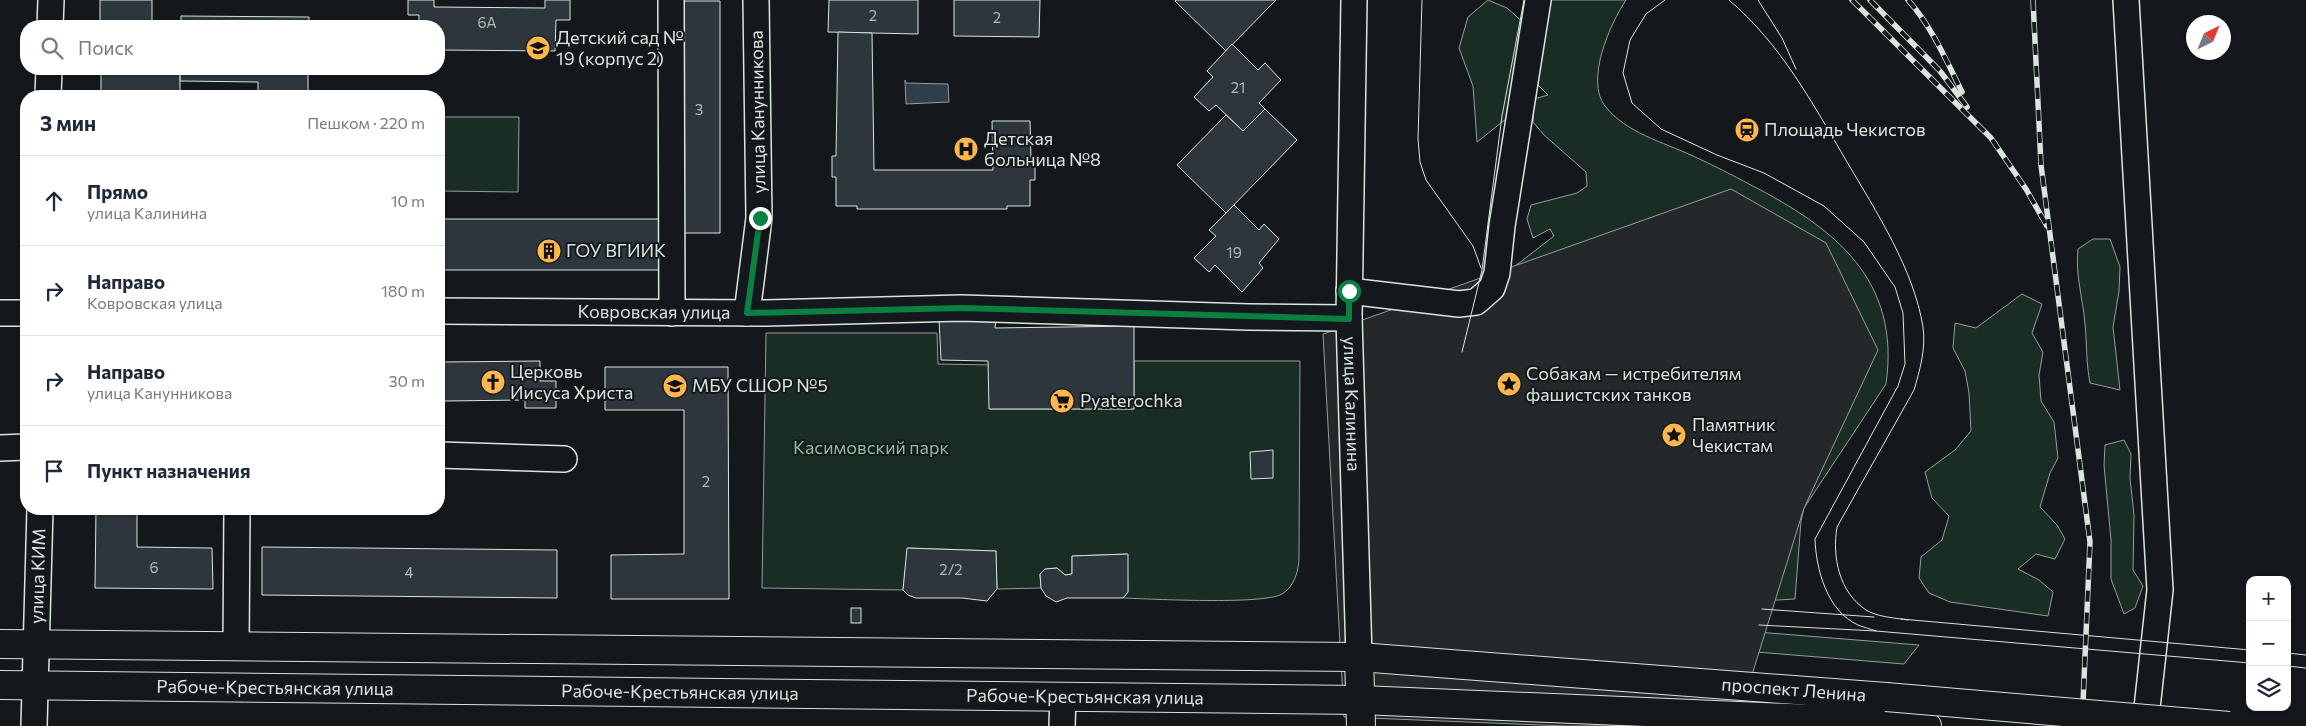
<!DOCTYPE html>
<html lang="ru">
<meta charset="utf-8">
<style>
body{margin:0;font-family:Commissioner,sans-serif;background:#f6f6f7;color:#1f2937}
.controls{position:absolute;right:15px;bottom:15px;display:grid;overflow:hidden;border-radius:10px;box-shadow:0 1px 4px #0004}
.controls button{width:45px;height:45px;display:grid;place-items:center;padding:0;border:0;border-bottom:1px solid #e0e1e3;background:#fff;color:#1f2937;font:25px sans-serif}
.compass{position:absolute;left:2186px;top:15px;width:45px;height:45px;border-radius:50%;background:#fff;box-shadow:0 1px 4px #0004;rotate:43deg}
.stop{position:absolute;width:15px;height:15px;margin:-11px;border:4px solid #0b8043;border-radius:50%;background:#fff}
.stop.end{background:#0b8043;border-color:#fff;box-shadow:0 1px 5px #0008}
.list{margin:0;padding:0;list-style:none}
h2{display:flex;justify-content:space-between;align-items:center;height:65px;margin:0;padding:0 20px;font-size:21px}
h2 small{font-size:16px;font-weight:400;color:#747a83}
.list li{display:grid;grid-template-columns:32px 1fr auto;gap:15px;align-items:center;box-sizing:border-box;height:90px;padding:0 20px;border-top:1px solid #e0e1e3}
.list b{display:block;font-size:19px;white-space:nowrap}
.list p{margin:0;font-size:16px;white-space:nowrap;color:#747a83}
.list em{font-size:16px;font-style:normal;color:#747a83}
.icon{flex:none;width:28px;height:28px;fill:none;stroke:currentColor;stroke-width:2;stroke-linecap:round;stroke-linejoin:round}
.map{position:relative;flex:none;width:2306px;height:726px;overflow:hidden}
.search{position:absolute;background:#fff;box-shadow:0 1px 4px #0004;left:20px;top:20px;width:425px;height:55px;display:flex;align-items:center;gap:12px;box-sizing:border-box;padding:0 18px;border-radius:20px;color:#747a83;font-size:19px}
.panel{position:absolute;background:#fff;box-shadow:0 1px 4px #0004;left:20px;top:90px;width:425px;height:425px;border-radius:20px}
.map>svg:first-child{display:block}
</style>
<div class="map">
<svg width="2306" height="726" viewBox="0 0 2306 726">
<rect width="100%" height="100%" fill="#14181c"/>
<g fill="#1a2d24" stroke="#939e99">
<polygon points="1488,0 1507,8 1525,24 1518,79 1506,119 1477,142 1473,86 1459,48 1468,17"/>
<path d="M1537,0h89c-16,24 -41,80 -21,106 21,27 58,36 88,50 20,9 39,19 58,29 83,43 150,94 135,199l-82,124 -3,13 -6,78 -35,2 -3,31 162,13 -15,19 -160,-13 -230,-384 40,-31 -4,-7 -17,9 -6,-19 4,-14 46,-12 10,-7 -1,-14 -42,-37 -11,-13 1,-23 14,-4 -11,-11z"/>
<polygon points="439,117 519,117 518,192 439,191"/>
<path d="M2093,239h17l10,28 -1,24 -6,36 7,63 -30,-7c-4,-20 -3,-39 -5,-59 -2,-25 -10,-50 -7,-75z"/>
<polygon points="2022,294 2042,304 2032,333 2043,352 2039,375 2041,401 2054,422 2058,458 2050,473 2040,507 2057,525 2065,539 2055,559 2036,554 2018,569 2039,580 2053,592 2048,616 1950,602 1929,593 1919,578 1921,557 1942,540 1949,516 1932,498 1925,472 1955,450 1971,431 1969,393 1965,371 1953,348 1955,323 1976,328"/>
<path d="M766,333h171l1,31 57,1 -5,44h144v-48h166l-1,196c0,14 -5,30 -17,37 -19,11 -131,5 -159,4l5,-6 -1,-38 -55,2v18l-7,1 -8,-7 -12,1 -5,5 1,14 -44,1 -1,-38 -88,-3 -5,42 -141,-2z"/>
<polygon points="2124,440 2131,454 2130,478 2134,515 2133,570 2143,586 2135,608 2124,614 2111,579 2111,540 2104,465 2105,445"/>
</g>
<polygon fill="#24282b" stroke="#939e99" points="1731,189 1826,243 1878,350 1804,508 1736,726 1565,726 1344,717 1323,334"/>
<polygon fill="#2f3f4d" stroke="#939e99" points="905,80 906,83 948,84 949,102 906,104"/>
<g fill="#2c363c" stroke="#d8e6dc">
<polygon points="100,0 152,0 152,25 100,26"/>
<polygon points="408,0 434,0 434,7 545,8 545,0 570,0 570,20 556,20 555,51 439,50 439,26 419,26 419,15 408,15"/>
<polygon points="829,0 918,0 918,34 828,32"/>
<polygon points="954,0 1040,0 1039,37 954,36"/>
<polygon points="1176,0 1276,0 1226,51 1175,1"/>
<polygon points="678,1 720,1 720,233 660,233"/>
<polygon points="181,16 309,17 309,26 181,26"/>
<polygon points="838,32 872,33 874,170 993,170 992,121 1030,121 1031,159 1035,159 1035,180 1030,180 1030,206 1007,206 1007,209 857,209 857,206 836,206 836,177 832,177 832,156 836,156"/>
<polygon points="1232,44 1258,70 1265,63 1281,80 1259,103 1265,109 1243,131 1216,105 1209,111 1194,97 1213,77 1207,71"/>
<rect x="101" y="69" width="79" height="27"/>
<polygon points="181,69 308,69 308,96 258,96 258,82 180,81"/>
<polygon points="1265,109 1297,140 1226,213 1177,165 1226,115 1243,131"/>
<polygon points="1234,205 1259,230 1264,224 1279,239 1259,263 1263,268 1242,292 1215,265 1209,272 1194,258 1216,236 1209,230"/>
<rect x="439" y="219" width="221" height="51"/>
<polygon points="939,319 996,319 995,328 1134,326 1134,409 989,409 988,361 941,360"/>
<polygon points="540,361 540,381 556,381 556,408 525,408 525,400 444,401 443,362"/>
<polygon points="605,367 728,367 729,599 611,599 611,555 684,554 684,410 605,410"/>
<polygon points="1273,450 1273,478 1251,479 1250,452"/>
<polygon points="96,509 137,509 137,547 212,548 213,589 95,588"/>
<polygon points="262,547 557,550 557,598 262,595"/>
<polygon points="907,548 996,551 997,589 987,601 962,598 916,598 908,595 903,590"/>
<polygon points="1128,554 1128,592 1123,598 1067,598 1056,602 1046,596 1041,588 1040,574 1045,569 1057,568 1065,575 1072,574 1072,556"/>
<rect x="851" y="608" width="10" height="15"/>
</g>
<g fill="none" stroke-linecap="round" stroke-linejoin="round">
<defs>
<g id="minor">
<polyline points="671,0 672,313"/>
<path id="s1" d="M1354,0l-5,318 10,339"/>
<polyline points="2126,0 2160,590 2145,726"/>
<polyline points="50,26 51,0"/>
<polyline points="48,96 49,69"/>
<polyline points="1349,291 1459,304 1476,302 1492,288 1497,273 1502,226 1538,0"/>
<path id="s2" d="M439,311l326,2 196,-5 287,9 101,1"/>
<polyline points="0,313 26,313"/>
<polyline points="747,313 759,218 756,0"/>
<polyline points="0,448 26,447"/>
<polyline points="439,455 564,459"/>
<polyline points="236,646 237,509"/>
<path id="s3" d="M34,726l6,-217"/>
<polyline points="1062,726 1063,697"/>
</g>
<g id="major">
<path id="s4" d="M0,644l1359,13 527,40"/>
<polyline points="1359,657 1361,726"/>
<path id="s5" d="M0,685l1361,15 522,22 44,4"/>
</g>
</defs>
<use href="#minor" stroke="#d8e6dc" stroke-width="28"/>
<use href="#major" stroke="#d8e6dc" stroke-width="30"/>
<use href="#minor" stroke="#14181c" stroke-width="25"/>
<use href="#major" stroke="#14181c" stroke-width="28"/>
<g stroke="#d8e6dc" stroke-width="1">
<polyline points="1422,0 1418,139 1420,162 1426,180 1473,246 1481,268"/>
<path d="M1665,0l-19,14 -16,26 -7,33 9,30 29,26 56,26 47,18 60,33 40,36 31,45 8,26 2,51 -7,22 -83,153c1,30 12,72 43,86 5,2 12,4 18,6"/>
<path d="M1729,0c52,44 84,104 118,162 29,49 67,108 76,165 3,21 -3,43 -9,63l-77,137c-5,30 2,65 29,83 11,7 30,8 42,10"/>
<polyline points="1758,0 1782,38 1796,69"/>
<polyline points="1462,352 1482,270 1502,116 1524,0"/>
<polyline points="1762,609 1874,617"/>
<polyline points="1901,619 2250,650"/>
<polyline points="1759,625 1876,631 2250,663"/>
<polyline points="2287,653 2306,655"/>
<polyline points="2287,666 2306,668"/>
</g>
<defs>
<g id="rail">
<polyline points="1852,0 1991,138 2026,189 2047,226"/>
<polyline points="1870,0 1940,71 1967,107"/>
<path d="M1908,0c24,27 38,60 54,92"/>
<polyline points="2033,0 2041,165 2090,542 2082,726"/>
</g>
</defs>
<use href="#rail" stroke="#d8e6dc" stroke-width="5.5"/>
<use href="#rail" stroke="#14181c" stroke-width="4" stroke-dasharray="11" stroke-linecap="butt"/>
<defs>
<polyline id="major-bridge" points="1886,697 2229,726"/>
</defs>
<use href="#major-bridge" stroke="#d8e6dc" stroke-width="30" stroke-linecap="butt"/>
<use href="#major-bridge" stroke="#14181c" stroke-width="28"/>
</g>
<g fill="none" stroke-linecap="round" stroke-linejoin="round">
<polyline stroke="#0b8043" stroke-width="6" points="760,218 747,313 961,308 1349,319 1349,291"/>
</g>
<defs>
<symbol id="school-disc" viewBox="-11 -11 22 22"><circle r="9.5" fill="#ffb74d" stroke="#14181c"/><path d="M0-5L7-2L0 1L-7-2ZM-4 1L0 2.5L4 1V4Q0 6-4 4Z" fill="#111"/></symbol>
<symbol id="station-disc" viewBox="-11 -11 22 22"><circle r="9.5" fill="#ffb74d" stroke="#14181c"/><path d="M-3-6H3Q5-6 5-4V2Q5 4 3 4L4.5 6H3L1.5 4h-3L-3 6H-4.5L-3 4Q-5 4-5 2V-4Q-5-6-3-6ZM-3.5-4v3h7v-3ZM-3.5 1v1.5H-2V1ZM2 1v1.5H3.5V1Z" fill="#111"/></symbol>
<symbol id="hospital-disc" viewBox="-11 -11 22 22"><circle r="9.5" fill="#ffb74d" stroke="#14181c"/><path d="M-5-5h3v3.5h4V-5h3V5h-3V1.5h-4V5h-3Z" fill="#111"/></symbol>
<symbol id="building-disc" viewBox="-11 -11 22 22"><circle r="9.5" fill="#ffb74d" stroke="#14181c"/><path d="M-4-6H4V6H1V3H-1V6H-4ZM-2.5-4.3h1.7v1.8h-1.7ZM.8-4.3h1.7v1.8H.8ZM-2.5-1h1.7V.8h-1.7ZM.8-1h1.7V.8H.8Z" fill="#111"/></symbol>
<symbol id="church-disc" viewBox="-11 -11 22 22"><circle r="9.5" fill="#ffb74d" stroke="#14181c"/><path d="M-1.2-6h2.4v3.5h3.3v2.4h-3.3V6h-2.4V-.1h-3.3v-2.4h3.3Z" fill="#111"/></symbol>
<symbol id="sight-disc" viewBox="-11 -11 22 22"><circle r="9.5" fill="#ffb74d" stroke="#14181c"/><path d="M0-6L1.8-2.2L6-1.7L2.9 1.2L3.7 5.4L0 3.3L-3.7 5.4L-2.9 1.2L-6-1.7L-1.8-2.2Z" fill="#111"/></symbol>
<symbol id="supermarket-disc" viewBox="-11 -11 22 22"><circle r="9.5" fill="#ffb74d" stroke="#14181c"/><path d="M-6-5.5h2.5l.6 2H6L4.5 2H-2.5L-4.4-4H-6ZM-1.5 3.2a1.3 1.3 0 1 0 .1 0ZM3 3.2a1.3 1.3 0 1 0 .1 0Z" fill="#111"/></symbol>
</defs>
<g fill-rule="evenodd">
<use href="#school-disc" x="524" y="34" width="28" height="28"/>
<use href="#station-disc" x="1733" y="116" width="28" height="28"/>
<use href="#hospital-disc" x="952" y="135" width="28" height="28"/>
<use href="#building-disc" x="535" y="237" width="28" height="28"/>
<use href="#church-disc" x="479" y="368" width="28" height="28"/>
<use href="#sight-disc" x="1495" y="370" width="28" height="28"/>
<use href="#school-disc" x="661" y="372" width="28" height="28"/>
<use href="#supermarket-disc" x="1048" y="387" width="28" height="28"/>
<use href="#sight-disc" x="1660" y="421" width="28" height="28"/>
</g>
<g text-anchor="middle" stroke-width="4" stroke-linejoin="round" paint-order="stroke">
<g font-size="15" fill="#adbab4">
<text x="873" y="21">2</text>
<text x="997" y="23">2</text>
<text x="487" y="28">6А</text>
<text x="1238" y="93">21</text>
<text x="699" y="115">3</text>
<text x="1234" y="258">19</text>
<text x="706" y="487">2</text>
<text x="154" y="573">6</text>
<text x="951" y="575">2/2</text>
<text x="409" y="578">4</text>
</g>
<g font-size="18" fill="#d8e6dc" stroke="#14181c" text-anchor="start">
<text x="556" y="44">Детский сад №<tspan x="556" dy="21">19 (корпус 2)</tspan></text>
<text x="1764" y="136">Площадь Чекистов</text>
<text x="984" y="145">Детская<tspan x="984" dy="21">больница №8</tspan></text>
<text x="566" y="257">ГОУ ВГИИК</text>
<text x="510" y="378">Церковь<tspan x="510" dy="21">Иисуса Христа</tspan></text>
<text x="1526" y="380">Собакам — истребителям<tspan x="1526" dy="21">фашистских танков</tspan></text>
<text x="692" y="392">МБУ СШОР №5</text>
<text x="1080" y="407">Pyaterochka</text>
<text x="1692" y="431">Памятник<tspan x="1692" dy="21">Чекистам</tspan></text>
</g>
<g font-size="18" fill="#d8e6dc" stroke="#14181c">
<text transform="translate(758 112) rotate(-91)" y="6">улица Канунникова</text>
<text dy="6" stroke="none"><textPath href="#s2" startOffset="215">Ковровская улица</textPath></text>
<text dy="6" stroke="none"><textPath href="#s1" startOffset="404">улица Калинина</textPath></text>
<text dy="6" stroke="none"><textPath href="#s3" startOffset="150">улица КИМ</textPath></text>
<text dy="6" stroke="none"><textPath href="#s5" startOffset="275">Рабоче-Крестьянская улица</textPath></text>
<text dy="6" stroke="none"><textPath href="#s4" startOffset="1795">проспект Ленина</textPath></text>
<text dy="6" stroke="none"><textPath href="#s5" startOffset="680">Рабоче-Крестьянская улица</textPath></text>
<text dy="6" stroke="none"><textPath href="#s5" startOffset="1085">Рабоче-Крестьянская улица</textPath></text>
</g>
<g font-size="18" fill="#8ac095" stroke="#14181c">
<text x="871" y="454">Касимовский парк</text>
</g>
</g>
</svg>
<div class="controls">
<button>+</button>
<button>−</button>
<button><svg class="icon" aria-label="layers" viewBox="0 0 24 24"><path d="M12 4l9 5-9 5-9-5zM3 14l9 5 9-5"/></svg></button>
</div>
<svg class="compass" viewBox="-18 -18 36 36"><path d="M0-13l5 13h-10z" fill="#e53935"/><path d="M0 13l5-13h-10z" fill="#747a83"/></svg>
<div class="stop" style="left:1349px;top:291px"></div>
<div class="stop end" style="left:760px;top:218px"></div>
<div class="search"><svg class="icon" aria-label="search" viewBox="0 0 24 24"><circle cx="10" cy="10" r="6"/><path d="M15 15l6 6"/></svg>Поиск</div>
<section class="panel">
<h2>3 мин<small>Пешком · 220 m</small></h2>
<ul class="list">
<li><svg class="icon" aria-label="ahead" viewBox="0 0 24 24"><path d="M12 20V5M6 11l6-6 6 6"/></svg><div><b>Прямо</b><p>улица Калинина</p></div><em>10 m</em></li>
<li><svg class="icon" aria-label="right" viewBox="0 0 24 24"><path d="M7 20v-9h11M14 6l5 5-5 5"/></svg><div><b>Направо</b><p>Ковровская улица</p></div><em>180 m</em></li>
<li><svg class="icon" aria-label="right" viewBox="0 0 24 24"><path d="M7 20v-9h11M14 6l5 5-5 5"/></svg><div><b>Направо</b><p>улица Канунникова</p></div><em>30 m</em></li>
<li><svg class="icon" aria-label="arrive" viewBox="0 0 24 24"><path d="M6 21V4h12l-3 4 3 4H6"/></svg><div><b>Пункт назначения</b></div></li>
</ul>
</section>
</div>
